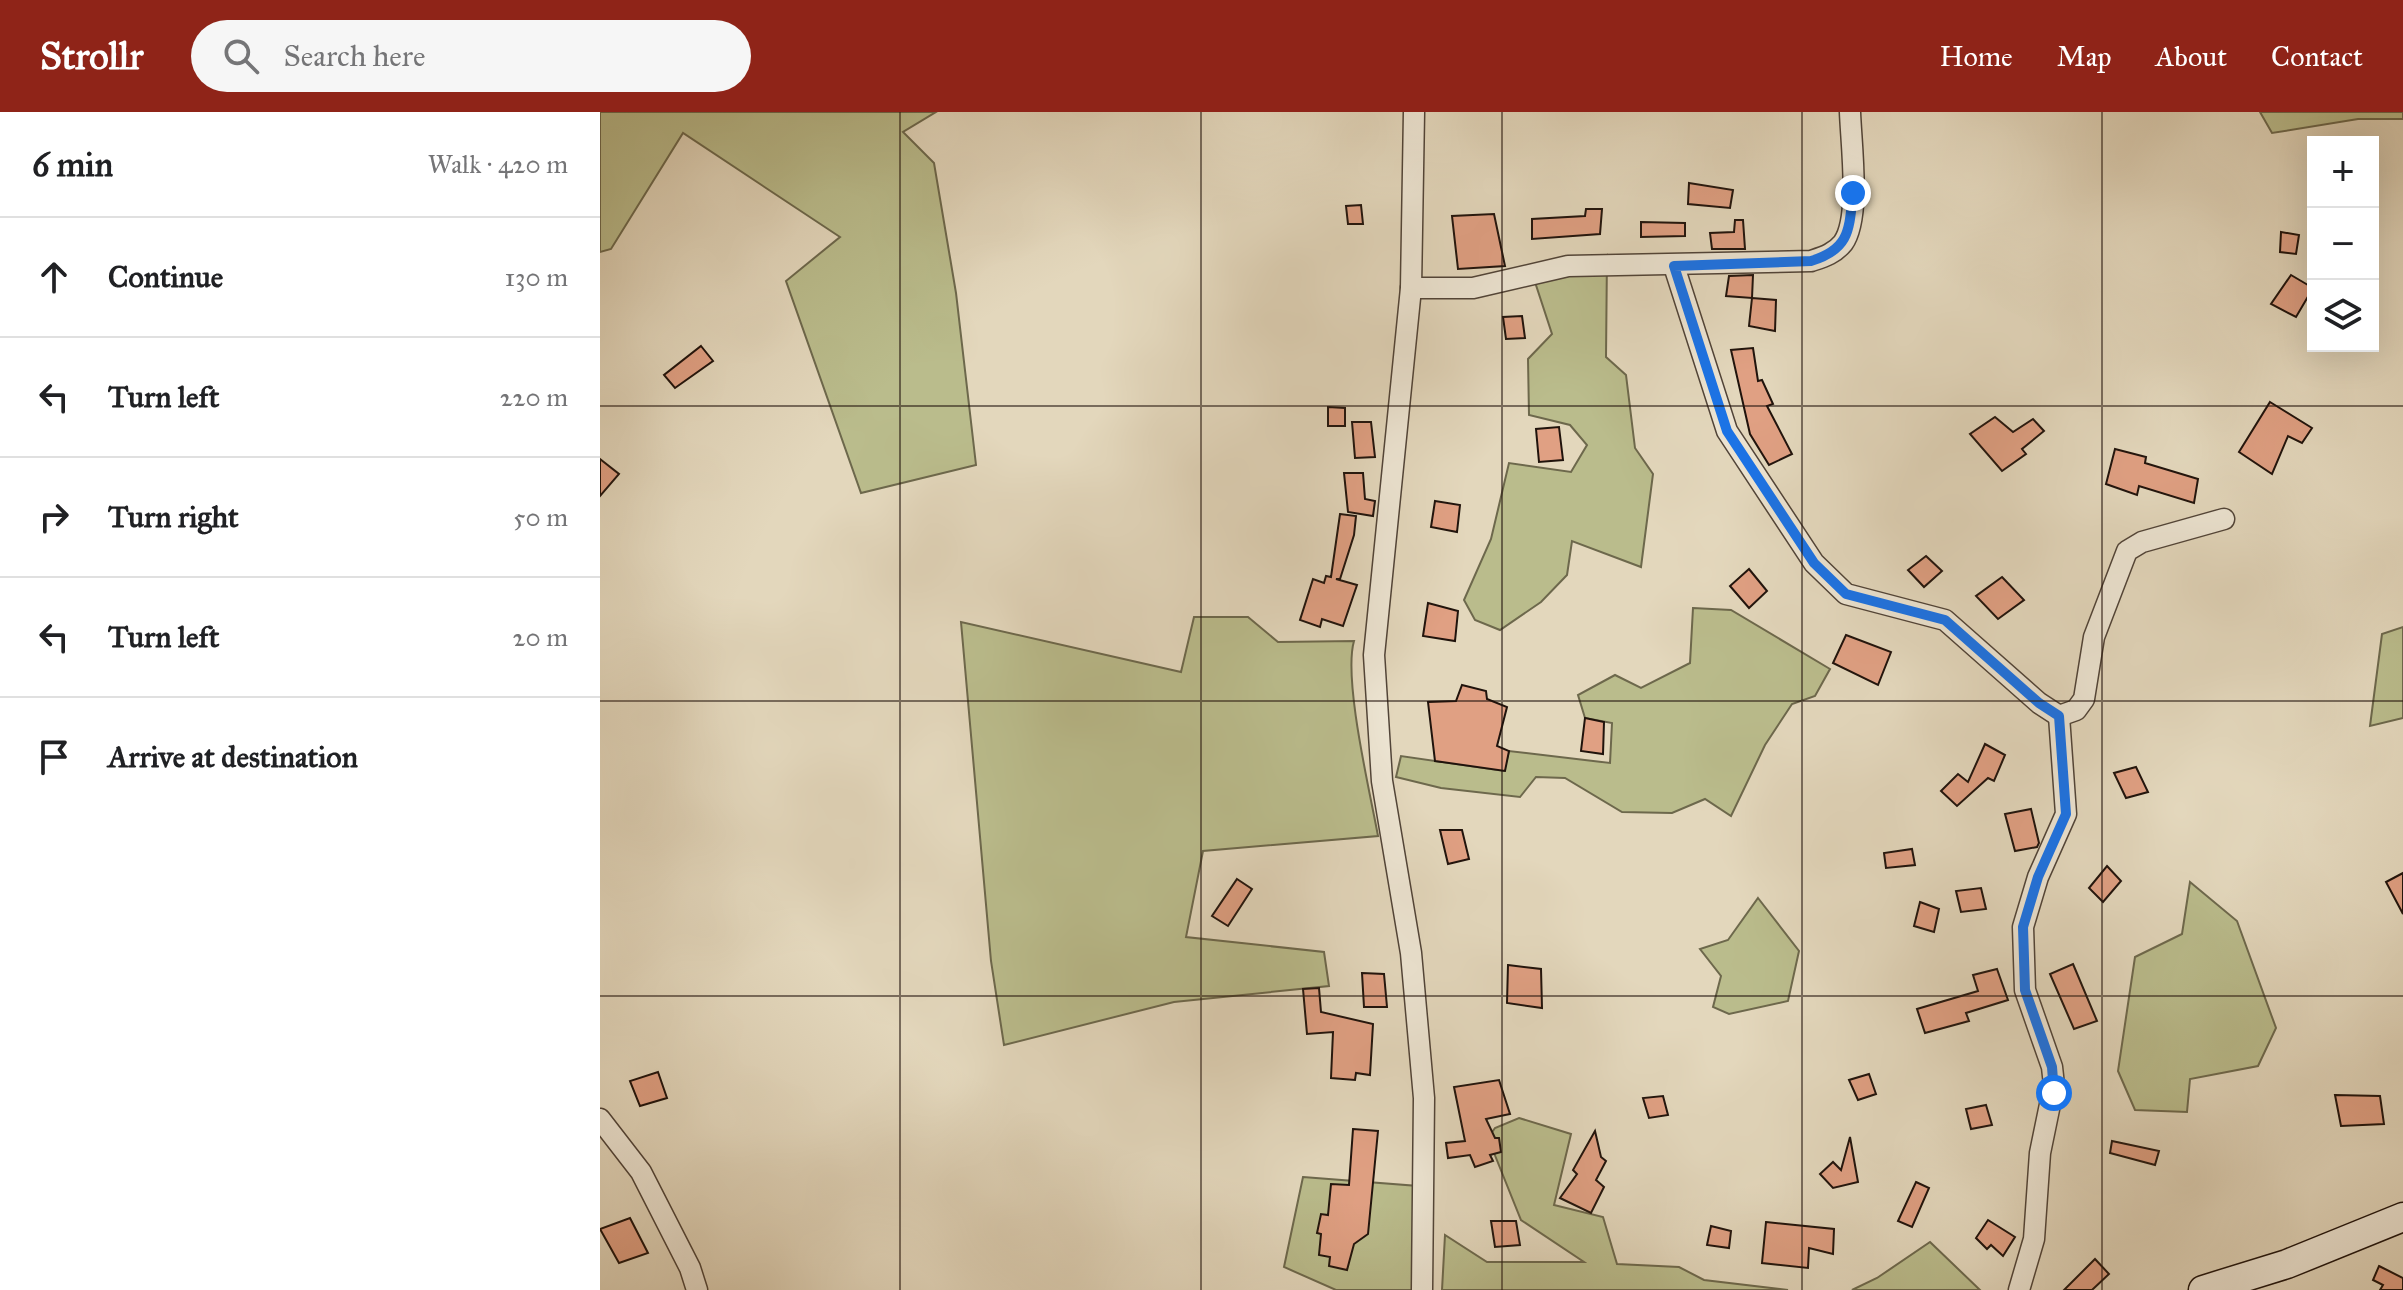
<!DOCTYPE html>
<meta charset="utf-8">
<style>
body{margin:0;font-family:"IM FELL Great Primer",serif;background:#f6f6f6;color:#202124}
.controls{position:absolute;right:24px;top:24px;display:grid;overflow:hidden;border-radius:0px;box-shadow:0 8px 32px #0002}
.controls button{width:72px;height:72px;display:grid;place-items:center;padding:0;border:0;border-bottom:2px solid #e0e0e0;background:#fff;color:#202124;font:40px sans-serif}
.stop{position:absolute;width:24px;height:24px;margin:-18px;border:6px solid #1a73e8;border-radius:50%;background:#fff}
.stop.end{background:#1a73e8;border-color:#fff;box-shadow:0 2px 8px #0008}
.list{margin:0;padding:0;list-style:none}
h2{display:flex;justify-content:space-between;align-items:center;height:104px;margin:0;padding:0 32px;font-size:34px}
h2 small{font-size:26px;font-weight:400;color:#757577}
.list li{display:grid;grid-template-columns:52px 1fr auto;gap:24px;align-items:center;box-sizing:border-box;height:120px;padding:0 32px;border-top:2px solid #e0e0e0}
.list b{display:block;font-size:30px;white-space:nowrap}
.list em{font-size:26px;font-style:normal;color:#757577}
.icon{flex:none;width:44px;height:44px;fill:none;stroke:currentColor;stroke-width:2;stroke-linecap:round;stroke-linejoin:round}
.map{position:relative;flex:none;width:1803px;height:1178px;overflow:hidden}
header{display:flex;align-items:center;gap:48px;box-sizing:border-box;height:112px;padding:0 40px;background:#8f2418;color:#fff}
header strong{font-size:38px}
nav{display:flex;gap:44px;margin-inline-start:auto;font-size:28px}
.search{width:560px;height:72px;background:#f6f6f6;display:flex;align-items:center;gap:20px;box-sizing:border-box;padding:0 28px;border-radius:44px;color:#757577;font-size:30px}
main{display:flex}
aside{flex:1;background:#fff}
.map>svg:first-child{display:block}
</style>
<header>
<strong>Strollr</strong>
<div class="search"><svg class="icon" aria-label="search" viewBox="0 0 24 24"><circle cx="10" cy="10" r="6"/><path d="M15 15l6 6"/></svg>Search here</div>
<nav><a>Home</a><a>Map</a><a>About</a><a>Contact</a></nav>
</header>
<main>
<aside>
<h2>6 min<small>Walk · 420 m</small></h2>
<ul class="list">
<li><svg class="icon" aria-label="ahead" viewBox="0 0 24 24"><path d="M12 20V5M6 11l6-6 6 6"/></svg><div><b>Continue</b></div><em>130 m</em></li>
<li><svg class="icon" aria-label="left" viewBox="0 0 24 24"><path d="M17 20v-9H6M10 6l-5 5 5 5"/></svg><div><b>Turn left</b></div><em>220 m</em></li>
<li><svg class="icon" aria-label="right" viewBox="0 0 24 24"><path d="M7 20v-9h11M14 6l5 5-5 5"/></svg><div><b>Turn right</b></div><em>50 m</em></li>
<li><svg class="icon" aria-label="left" viewBox="0 0 24 24"><path d="M17 20v-9H6M10 6l-5 5 5 5"/></svg><div><b>Turn left</b></div><em>20 m</em></li>
<li><svg class="icon" aria-label="arrive" viewBox="0 0 24 24"><path d="M6 21V4h12l-3 4 3 4H6"/></svg><div><b>Arrive at destination</b></div></li>
</ul>
</aside>
<div class="map">
<svg width="1803" height="1178" viewBox="0 0 1803 1178">
<rect width="100%" height="100%" fill="#e3d7bc"/>
<filter id="stains"><feTurbulence type="fractalNoise" baseFrequency=".0025" numOctaves="4"/><feColorMatrix values="0 0 0 0 .2 0 0 0 0 .09 0 0 0 0 .02 0 0 0 .5 -.17"/></filter>
<radialGradient id="worn" r=".72"><stop offset=".6" stop-color="#630" stop-opacity="0"/><stop offset="1" stop-color="#630" stop-opacity=".3"/></radialGradient>
<g fill="#babc8c" stroke="#6d684c" stroke-width="2">
<polygon points="0,0 336,0 303,20 334,51 356,181 376,353 261,381 186,169 240,125 83,21 11,137 0,140"/>
<polygon points="1660,0 1803,0 1803,7 1758,7 1672,21"/>
<polygon points="1007,143 1006,245 1026,263 1035,336 1053,362 1041,455 972,429 967,463 941,490 900,518 875,508 864,488 891,427 909,351 971,360 987,333 970,313 929,303 928,247 952,222 935,170"/>
<polygon points="1093,496 1131,498 1230,557 1215,584 1192,592 1165,633 1131,704 1105,687 1072,701 1022,700 965,666 936,665 920,685 841,676 796,665 801,644 904,659 909,639 1010,651 1012,611 985,606 978,583 1015,563 1041,576 1090,551"/>
<path d="M594,505h54l30,25 76,-1c-11,38 16,151 24,195l-175,15 -17,86 138,15 5,34 -155,16 -170,43 -13,-84 -30,-339 220,50z"/>
<polygon points="1803,515 1803,606 1770,614 1782,522"/>
<polygon points="1590,770 1637,809 1676,916 1658,954 1590,967 1587,1000 1535,998 1518,959 1535,845 1582,822"/>
<polygon points="1158,786 1199,839 1188,889 1129,902 1113,895 1121,864 1100,837 1128,828"/>
<polygon points="919,1006 971,1022 954,1093 1003,1105 1017,1152 1079,1155 1104,1168 1188,1178 842,1178 845,1123 887,1150 984,1150 921,1108 888,1026 895,1016"/>
<polygon points="703,1065 818,1074 816,1178 736,1178 684,1155"/>
<polygon points="1330,1130 1380,1178 1252,1178 1277,1166"/>
</g>
<g fill="#e0a083" stroke="#20130c" stroke-width="2">
<polygon points="1089,71 1133,78 1130,96 1088,92"/>
<polygon points="761,93 763,112 748,112 746,94"/>
<polygon points="986,97 1002,97 1000,122 932,127 932,107 985,104"/>
<polygon points="894,102 905,154 858,157 852,104"/>
<polygon points="1135,108 1143,108 1145,137 1112,137 1110,121 1134,120"/>
<polygon points="1041,110 1085,111 1085,124 1041,125"/>
<polygon points="1681,120 1699,123 1696,142 1680,140"/>
<polygon points="1153,163 1152,186 1126,184 1129,164"/>
<polygon points="1691,163 1713,176 1696,205 1671,192"/>
<polygon points="1152,186 1176,188 1175,219 1149,214"/>
<polygon points="922,204 925,226 906,227 903,205"/>
<polygon points="101,234 113,249 75,276 64,263"/>
<polygon points="1153,236 1158,269 1162,268 1173,292 1167,294 1192,342 1169,353 1150,322 1131,238"/>
<polygon points="1670,290 1712,316 1702,331 1688,324 1672,362 1639,340"/>
<polygon points="728,295 745,296 745,314 728,314"/>
<polygon points="1395,305 1413,320 1433,307 1444,319 1422,337 1426,342 1402,359 1370,322"/>
<polygon points="752,310 771,310 775,345 755,346"/>
<polygon points="959,315 963,348 939,350 936,317"/>
<polygon points="1515,337 1546,345 1545,351 1598,367 1594,391 1539,374 1537,383 1506,372"/>
<polygon points="0,347 19,362 0,384"/>
<polygon points="744,361 763,361 765,387 775,389 773,404 748,400"/>
<polygon points="835,389 860,393 857,420 831,415"/>
<polygon points="740,402 756,404 754,423 740,467 736,467 757,473 743,514 722,507 720,515 700,508 713,467 724,471 726,464 731,465"/>
<polygon points="1326,444 1342,459 1324,475 1308,458"/>
<polygon points="1149,457 1167,479 1149,496 1130,474"/>
<polygon points="1402,465 1424,488 1398,507 1376,484"/>
<polygon points="828,491 858,499 855,529 823,524"/>
<polygon points="1246,523 1291,540 1278,573 1233,551"/>
<polygon points="862,573 886,579 887,587 907,595 897,634 909,639 905,659 835,649 828,590 856,589"/>
<polygon points="985,606 1004,610 1003,642 981,639"/>
<polygon points="1385,632 1405,643 1394,669 1388,666 1357,694 1341,679 1358,662 1368,670"/>
<polygon points="1536,655 1548,680 1526,686 1514,661"/>
<polygon points="1431,697 1439,731 1437,735 1415,739 1405,702"/>
<polygon points="840,718 862,718 869,747 848,752"/>
<polygon points="1312,737 1315,753 1286,756 1284,741"/>
<polygon points="1507,754 1521,769 1503,790 1489,776"/>
<polygon points="1803,761 1803,802 1786,770"/>
<polygon points="637,767 652,777 628,814 612,804"/>
<polygon points="1381,776 1386,797 1361,800 1356,779"/>
<polygon points="1320,790 1339,797 1334,820 1314,814"/>
<polygon points="1473,852 1497,909 1474,917 1450,862"/>
<polygon points="908,853 941,857 942,896 907,891"/>
<polygon points="1397,857 1408,888 1366,901 1369,909 1325,921 1317,897 1378,879 1373,863"/>
<polygon points="762,861 784,862 787,895 764,895"/>
<polygon points="719,876 721,900 773,912 770,963 756,961 755,968 731,966 733,920 707,922 703,877"/>
<polygon points="58,960 67,986 40,994 30,969"/>
<polygon points="1269,962 1276,982 1258,988 1249,968"/>
<polygon points="899,968 910,1002 886,1007 895,1026 899,1026 901,1040 890,1043 893,1049 875,1055 870,1043 848,1046 846,1031 865,1029 854,975"/>
<polygon points="1735,983 1780,984 1784,1012 1741,1014"/>
<polygon points="1063,984 1068,1003 1049,1006 1043,986"/>
<polygon points="1386,993 1392,1013 1371,1017 1366,997"/>
<polygon points="753,1017 778,1019 768,1122 754,1132 747,1158 729,1154 730,1145 719,1143 721,1122 717,1121 721,1102 728,1103 731,1072 749,1073"/>
<polygon points="995,1019 1001,1045 1006,1049 996,1068 1004,1075 991,1101 960,1086 977,1062 973,1058"/>
<polygon points="1250,1025 1258,1070 1233,1076 1220,1062 1233,1050 1241,1058"/>
<polygon points="1512,1029 1559,1039 1555,1053 1510,1041"/>
<polygon points="1316,1070 1329,1076 1312,1115 1298,1109"/>
<polygon points="30,1106 48,1141 19,1151 0,1117"/>
<polygon points="1388,1108 1415,1125 1403,1144 1391,1133 1387,1137 1376,1126"/>
<polygon points="891,1109 916,1109 920,1133 895,1135"/>
<polygon points="1166,1110 1234,1117 1233,1142 1209,1136 1208,1156 1162,1151"/>
<polygon points="1111,1114 1131,1119 1129,1136 1107,1133"/>
<polygon points="1495,1147 1509,1162 1492,1178 1464,1178"/>
<polygon points="1779,1154 1803,1166 1803,1178 1780,1178 1783,1173 1773,1168"/>
</g>
<g fill="none" stroke-linecap="round" stroke-linejoin="round">
<defs>
<g id="street">
<polyline points="814,0 811,176 774,543 782,669 811,841 824,986 822,1178"/>
<polyline points="1074,154 1127,319 1214,451 1246,482 1345,508 1439,591 1459,604 1476,598 1484,587 1494,525 1527,439 1542,430 1624,407"/>
<path d="M811,176h62l95,-22 243,-5c12,-4 23,-7 32,-18 18,-25 8,-99 7,-131"/>
<polyline points="0,1007 41,1060 90,1156 97,1178"/>
<polyline points="1419,1178 1434,1127 1440,1041 1454,973 1452,955 1425,878 1423,815 1438,765 1466,702 1459,604"/>
</g>
<polyline id="secondary" points="1603,1178 1687,1152 1803,1105"/>
</defs>
<use href="#street" stroke="#514438" stroke-width="23"/>
<use href="#secondary" stroke="#20130c" stroke-width="31"/>
<use href="#street" stroke="#ede5d3" stroke-width="20"/>
<use href="#secondary" stroke="#ede5d3" stroke-width="28"/>
</g>
<g fill="none" stroke-linecap="round" stroke-linejoin="round">
<path stroke="#1a73e8" stroke-width="10" d="M1253,81c-4,37 -3,56 -42,68l-137,5 53,165 87,132 32,31 99,26 94,83 20,13 7,98 -28,63 -15,50 2,63 27,77 2,26"/>
</g>
<path fill="none" stroke="#20130c" stroke-width="2" stroke-opacity="0.55" d="M300,0v1178M601,0v1178M902,0v1178M1202,0v1178M1502,0v1178M0,294h1803M0,589h1803M0,884h1803"/>
<rect width="100%" height="100%" filter="url(#stains)"/>
<rect width="100%" height="100%" fill="url(#worn)"/>
</svg>
<div class="controls">
<button>+</button>
<button>−</button>
<button><svg class="icon" aria-label="layers" viewBox="0 0 24 24"><path d="M12 4l9 5-9 5-9-5zM3 14l9 5 9-5"/></svg></button>
</div>
<div class="stop" style="left:1454px;top:981px"></div>
<div class="stop end" style="left:1253px;top:81px"></div>
</div>
</main>
